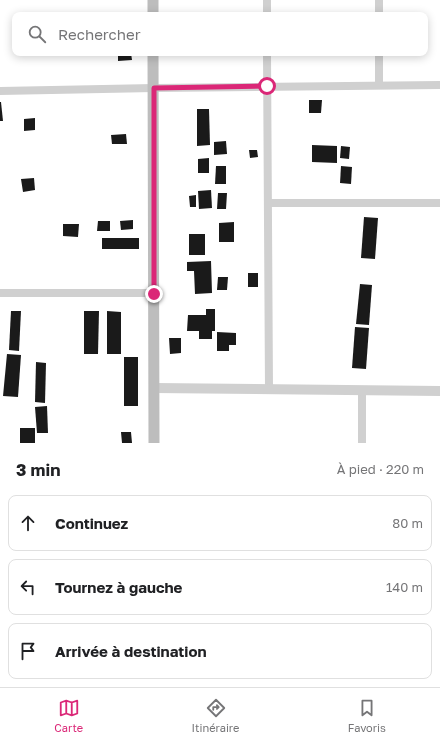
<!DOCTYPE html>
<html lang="fr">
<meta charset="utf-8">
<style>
body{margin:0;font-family:"Golos Text",sans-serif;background:#f6f6f6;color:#202124}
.stop{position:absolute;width:12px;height:12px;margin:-9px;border:3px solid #db2777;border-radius:50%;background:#fff}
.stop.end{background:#db2777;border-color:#fff;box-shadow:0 1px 4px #0008}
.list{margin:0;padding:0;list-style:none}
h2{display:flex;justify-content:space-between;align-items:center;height:52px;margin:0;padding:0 16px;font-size:17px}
h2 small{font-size:13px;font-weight:400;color:#757577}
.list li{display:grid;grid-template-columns:26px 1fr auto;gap:12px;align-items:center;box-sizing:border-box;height:56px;margin:0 8px 8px;padding:0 8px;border:1px solid #e0e0e0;border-radius:8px}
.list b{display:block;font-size:15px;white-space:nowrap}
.list em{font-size:13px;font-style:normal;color:#757577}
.icon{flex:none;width:22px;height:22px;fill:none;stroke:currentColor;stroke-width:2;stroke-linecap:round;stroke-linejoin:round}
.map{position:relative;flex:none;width:440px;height:443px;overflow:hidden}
.search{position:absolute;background:#fff;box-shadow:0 2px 10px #0003;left:12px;right:12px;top:12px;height:44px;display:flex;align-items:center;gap:10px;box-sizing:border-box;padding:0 14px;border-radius:8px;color:#757577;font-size:15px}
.sheet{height:244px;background:#fff}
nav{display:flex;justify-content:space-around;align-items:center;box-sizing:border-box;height:56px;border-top:1px solid #e0e0e0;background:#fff;font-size:11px;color:#757577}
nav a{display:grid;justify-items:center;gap:2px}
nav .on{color:#db2777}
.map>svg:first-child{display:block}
</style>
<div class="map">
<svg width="440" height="443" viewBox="0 0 440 443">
<rect width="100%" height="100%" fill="#fff"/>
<g fill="#1a1a1a">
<polygon points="118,53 131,53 132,60 118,61"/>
<polygon points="309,100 322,100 321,113 309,113"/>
<polygon points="0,102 1,102 3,121 0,121"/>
<polygon points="197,109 209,109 210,145 197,146"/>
<polygon points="35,118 35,130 24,131 24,119"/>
<polygon points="126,134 127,144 112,144 111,135"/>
<polygon points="226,141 227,154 214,155 214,142"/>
<polygon points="312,145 337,146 337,163 312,162"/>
<polygon points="341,146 350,147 349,159 340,158"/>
<polygon points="249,150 257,150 258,157 250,158"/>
<polygon points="209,158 209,173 198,173 198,159"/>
<polygon points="216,166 226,166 226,184 215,184"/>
<polygon points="341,166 352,167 351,184 340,183"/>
<polygon points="34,178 35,190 23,192 21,179"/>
<polygon points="211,190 212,208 199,209 198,191"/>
<polygon points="218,193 227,193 226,209 217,209"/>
<polygon points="196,195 196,207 190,207 189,196"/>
<polygon points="364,217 378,218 375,259 361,258"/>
<polygon points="133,220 133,229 121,230 120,221"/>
<polygon points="98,221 110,221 110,231 97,231"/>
<polygon points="234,222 234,242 219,242 219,223"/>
<polygon points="63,224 79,224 78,237 63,236"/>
<rect x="189" y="234" width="16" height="21"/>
<rect x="102" y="238" width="37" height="11"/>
<polygon points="211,261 212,293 195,294 194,271 187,271 187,262"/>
<rect x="248" y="273" width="10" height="14"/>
<polygon points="218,277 228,277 227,290 217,290"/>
<polygon points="360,284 372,285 369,325 356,324"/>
<polygon points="206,309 215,309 215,331 212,331 212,339 199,339 199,331 187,331 188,315 206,315"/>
<polygon points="11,311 21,311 19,351 9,350"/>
<polygon points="84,311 99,311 98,354 84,354"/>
<polygon points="107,311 121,312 121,354 107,354"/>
<polygon points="355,327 369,328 366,369 352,368"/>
<polygon points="217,332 236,333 236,345 229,345 229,351 217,351"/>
<polygon points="169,338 181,338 181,353 170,354"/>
<polygon points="7,354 21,355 18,397 3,396"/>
<rect x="124" y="357" width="14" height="49"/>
<polygon points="36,362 46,363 45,403 35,402"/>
<polygon points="47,406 48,433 37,433 35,407"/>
<rect x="20" y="428" width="15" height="15"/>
<polygon points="121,432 131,432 132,443 122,443"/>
</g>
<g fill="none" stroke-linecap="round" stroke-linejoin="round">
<g stroke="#d0d0d0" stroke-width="8">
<polyline points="379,0 379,15"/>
<polyline points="267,15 267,0"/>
<polyline points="267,53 269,389"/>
<polyline points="379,53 379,85"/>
<polyline points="0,91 154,88 440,85"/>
<polyline points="268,203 440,203"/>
<polyline points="0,293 154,293"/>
<polyline points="362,443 362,390"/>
</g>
<polyline stroke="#d0d0d0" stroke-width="10" points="154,388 440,391"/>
<g stroke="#bdbdbd" stroke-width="11">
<polyline points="153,0 153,15"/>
<polyline points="153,53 154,443"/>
</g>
</g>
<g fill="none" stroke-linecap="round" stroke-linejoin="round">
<polyline stroke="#db2777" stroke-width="5" points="154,294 154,88 267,86"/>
</g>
</svg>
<div class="stop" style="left:267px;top:86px"></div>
<div class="stop end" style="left:154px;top:294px"></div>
<div class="search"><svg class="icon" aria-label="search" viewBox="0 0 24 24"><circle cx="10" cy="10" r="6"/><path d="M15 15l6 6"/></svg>Rechercher</div>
</div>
<section class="sheet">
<h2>3 min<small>À pied · 220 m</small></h2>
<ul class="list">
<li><svg class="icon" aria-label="ahead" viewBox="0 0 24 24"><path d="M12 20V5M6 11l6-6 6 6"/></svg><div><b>Continuez</b></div><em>80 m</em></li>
<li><svg class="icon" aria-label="left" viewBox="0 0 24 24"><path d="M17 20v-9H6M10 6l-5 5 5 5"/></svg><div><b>Tournez à gauche</b></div><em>140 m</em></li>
<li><svg class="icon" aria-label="arrive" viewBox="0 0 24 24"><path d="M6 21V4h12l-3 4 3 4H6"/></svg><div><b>Arrivée à destination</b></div></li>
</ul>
</section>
<nav>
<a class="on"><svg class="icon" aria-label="map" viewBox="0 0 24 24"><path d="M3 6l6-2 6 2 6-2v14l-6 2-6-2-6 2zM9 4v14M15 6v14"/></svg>Carte</a>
<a><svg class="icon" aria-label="directions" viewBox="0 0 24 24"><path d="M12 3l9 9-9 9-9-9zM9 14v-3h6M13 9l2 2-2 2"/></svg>Itinéraire</a>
<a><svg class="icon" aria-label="saved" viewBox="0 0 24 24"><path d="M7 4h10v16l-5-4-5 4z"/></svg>Favoris</a>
</nav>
